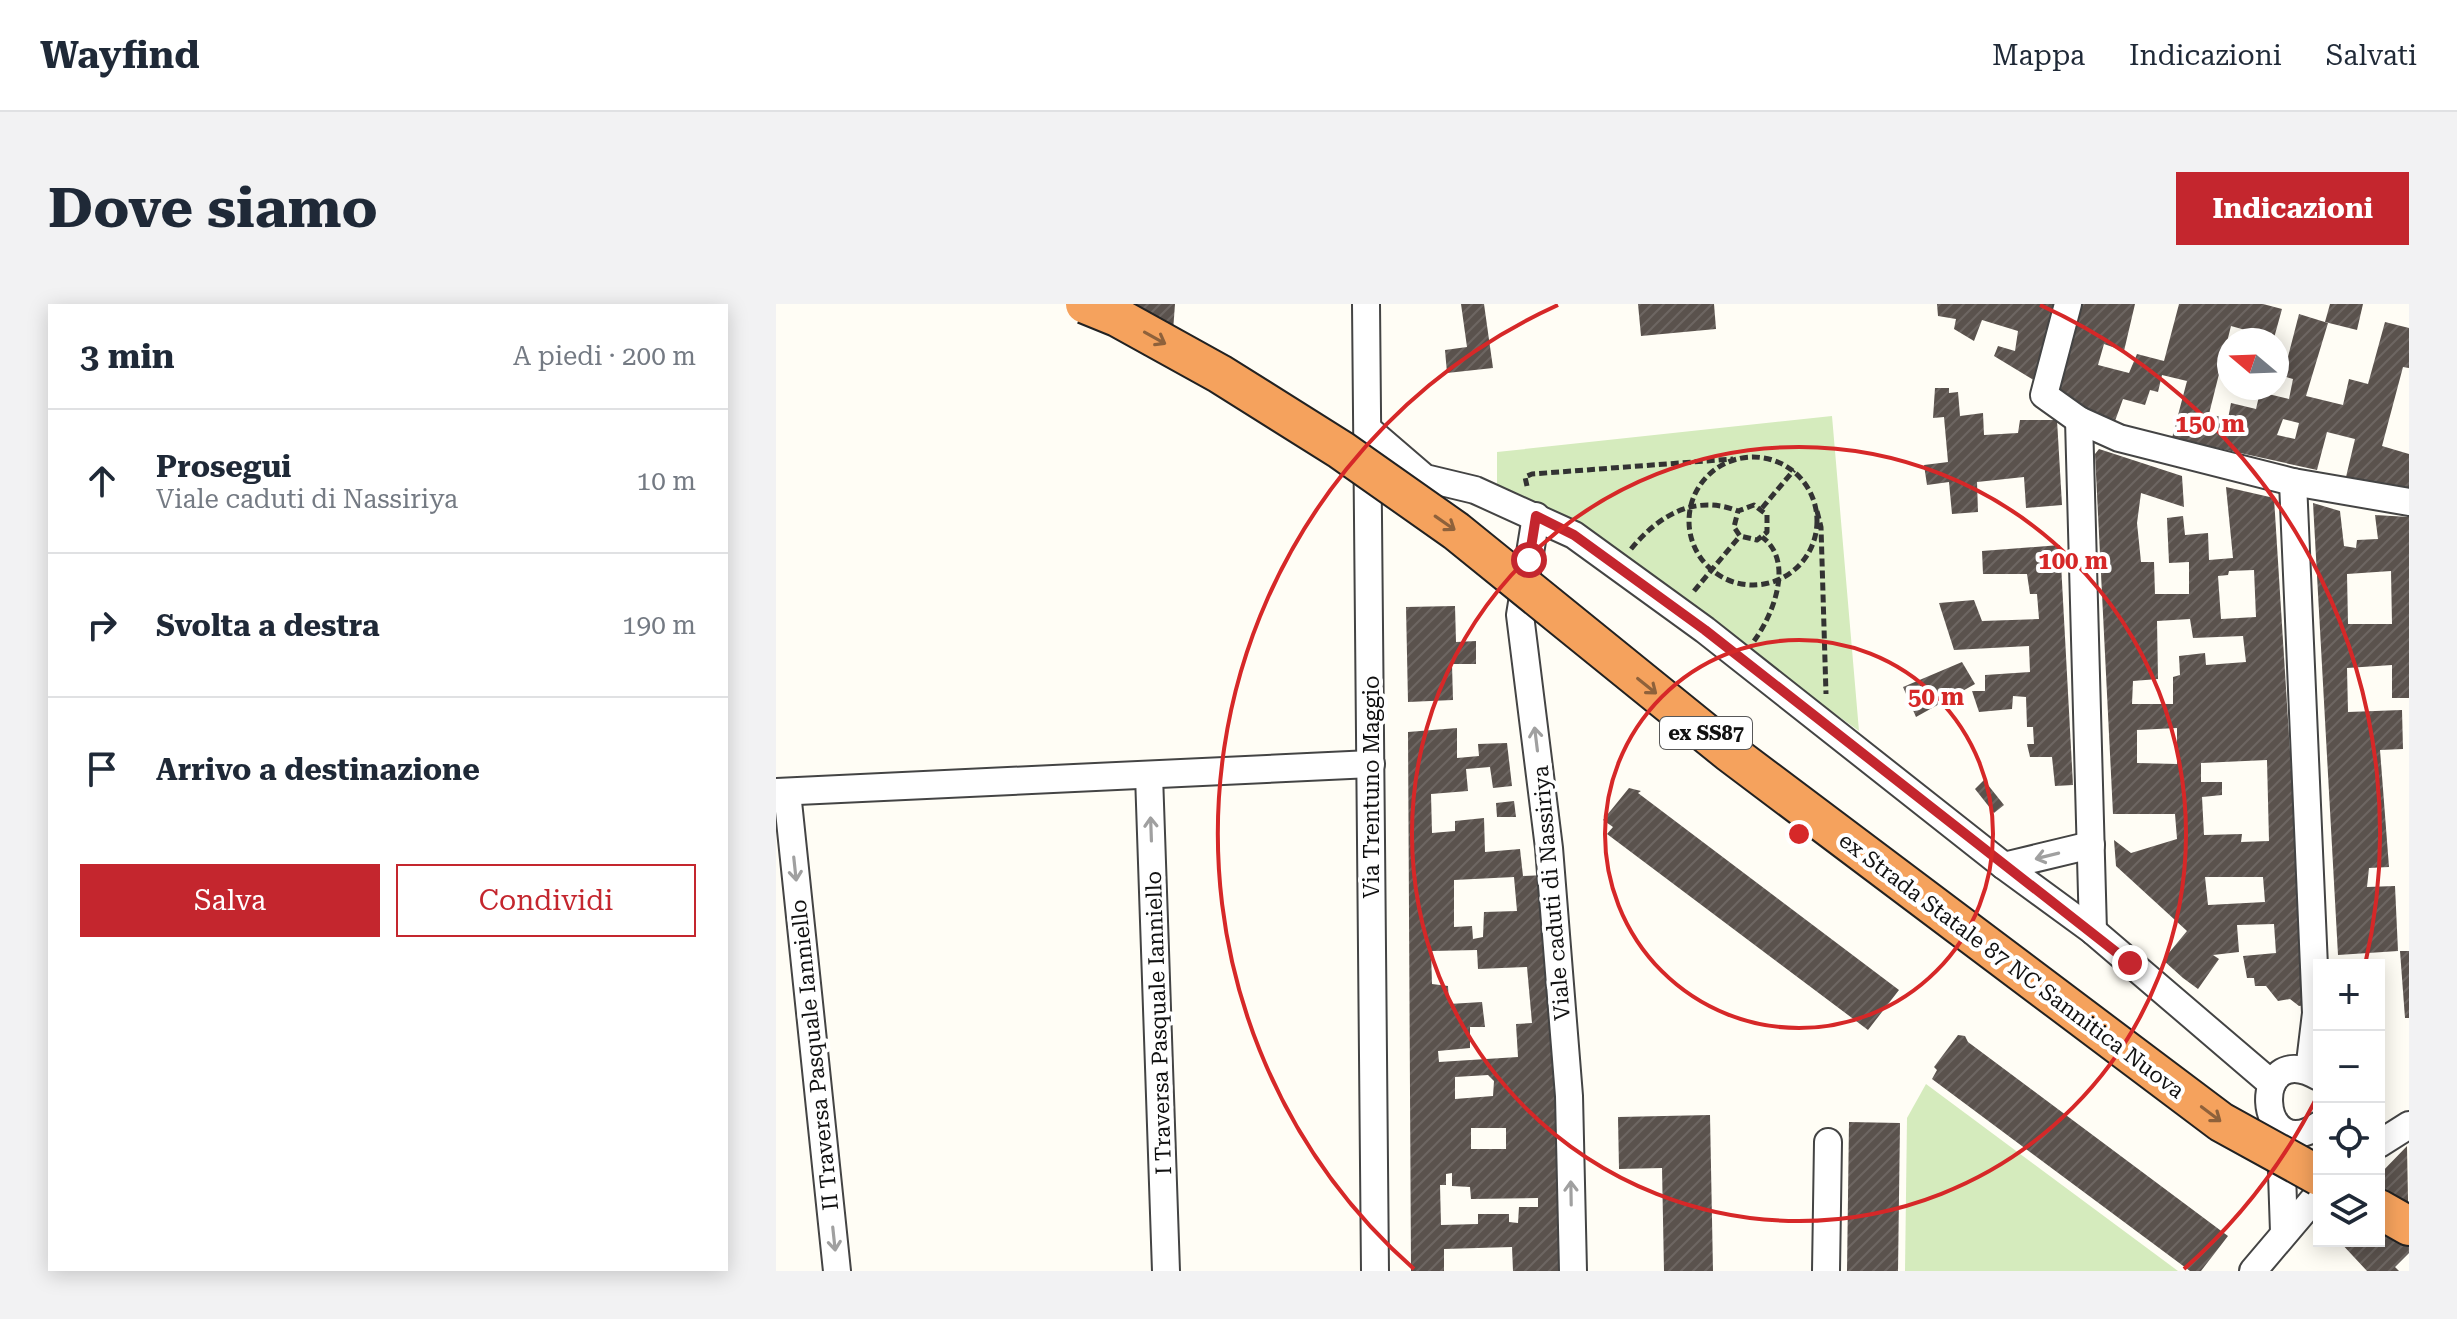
<!DOCTYPE html>
<html lang="it">
<meta charset="utf-8">
<style>
body{margin:0;font-family:"Roboto Serif",serif;background:#f2f2f3;color:#1f2937}
.controls{position:absolute;right:24px;bottom:24px;display:grid;overflow:hidden;border-radius:0px;box-shadow:0 4px 20px #0003}
.controls button{width:72px;height:72px;display:grid;place-items:center;padding:0;border:0;border-bottom:2px solid #e0e1e3;background:#fff;color:#1f2937;font:40px sans-serif}
.compass{position:absolute;left:1441px;top:24px;width:72px;height:72px;border-radius:50%;background:#fff;box-shadow:0 4px 20px #0003;rotate:289deg}
.stop{position:absolute;width:24px;height:24px;margin:-18px;border:6px solid #c4262e;border-radius:50%;background:#fff}
.stop.end{background:#c4262e;border-color:#fff;box-shadow:0 2px 8px #0008}
.list{margin:0;padding:0;list-style:none}
h2{display:flex;justify-content:space-between;align-items:center;height:104px;margin:0;padding:0 32px;font-size:34px}
h2 small{font-size:26px;font-weight:400;color:#747a83}
.list li{display:grid;grid-template-columns:52px 1fr auto;gap:24px;align-items:center;box-sizing:border-box;height:144px;padding:0 32px;border-top:2px solid #e0e1e3}
.list b{display:block;font-size:30px;white-space:nowrap}
.list p{margin:0;font-size:26px;white-space:nowrap;color:#747a83}
.list em{font-size:26px;font-style:normal;color:#747a83}
.actions{display:flex;gap:16px;padding:24px 32px}
.actions a{flex:1;padding:18px 0;border:2px solid #c4262e;border-radius:0px;text-align:center;font-size:28px;color:#c4262e}
.actions .main{background:#c4262e;color:#fff}
.icon{flex:none;width:44px;height:44px;fill:none;stroke:currentColor;stroke-width:2;stroke-linecap:round;stroke-linejoin:round}
.map{position:relative;flex:none;width:1633px;height:967px;overflow:hidden;border-radius:0px}
header{display:flex;align-items:center;gap:48px;box-sizing:border-box;height:112px;padding:0 40px;background:#fff;border-bottom:2px solid #e0e1e3}
header strong{font-size:38px}
nav{display:flex;gap:44px;margin-inline-start:auto;font-size:28px}
.intro{display:flex;align-items:center;justify-content:space-between;box-sizing:border-box;height:192px;padding:0 48px}
h1{margin:0;font-size:56px}
.button{padding:20px 36px;border-radius:0px;background:#c4262e;color:#fff;font-size:28px;font-weight:700}
main{display:flex;gap:48px;padding:0 48px}
aside{flex:1;background:#fff;border-radius:0px;box-shadow:0 4px 20px #0003}
.map>svg:first-child{display:block}
</style>
<header>
<strong>Wayfind</strong>
<nav><a>Mappa</a><a>Indicazioni</a><a>Salvati</a></nav>
</header>
<div class="intro"><h1>Dove siamo</h1><a class="button">Indicazioni</a></div>
<main>
<aside>
<h2>3 min<small>A piedi · 200 m</small></h2>
<ul class="list">
<li><svg class="icon" aria-label="ahead" viewBox="0 0 24 24"><path d="M12 20V5M6 11l6-6 6 6"/></svg><div><b>Prosegui</b><p>Viale caduti di Nassiriya</p></div><em>10 m</em></li>
<li><svg class="icon" aria-label="right" viewBox="0 0 24 24"><path d="M7 20v-9h11M14 6l5 5-5 5"/></svg><div><b>Svolta a destra</b></div><em>190 m</em></li>
<li><svg class="icon" aria-label="arrive" viewBox="0 0 24 24"><path d="M6 21V4h12l-3 4 3 4H6"/></svg><div><b>Arrivo a destinazione</b></div></li>
</ul>
<div class="actions"><a class="main">Salva</a><a>Condividi</a></div>
</aside>
<div class="map">
<svg width="1633" height="967" viewBox="0 0 1633 967">
<defs>
<pattern id="building-hatch" width="6" height="6" patternUnits="userSpaceOnUse" patternTransform="scale(2)"><rect width="6" height="6" fill="#5a524d"/><path d="M-1 1l2-2M0 6l6-6M5 7l2-2" fill="none" stroke="#6d6662"/></pattern>
</defs>
<rect width="100%" height="100%" fill="#fffdf5"/>
<g fill="#d5ebbd">
<polygon points="1056,112 1083,427 795,221 721,185 721,148"/>
<polygon points="1150,780 1402,967 1129,967 1131,814"/>
</g>
<g fill="url(#building-hatch)" fill-rule="evenodd">
<polygon points="344,0 399,0 397,27"/>
<polygon points="685,0 708,0 717,64 671,69 669,46 691,43"/>
<polygon points="862,0 938,0 940,25 865,32"/>
<polygon points="1161,0 1282,0 1261,78 1218,52 1222,42 1239,47 1242,27 1206,16 1198,37 1178,25 1180,15 1162,12"/>
<path d="M1304,0h55l-11,47 -20,-7 -6,21 31,8 8,-19 27,7 15,-57h84l19,5 -8,29 -43,-12 -22,88 19,5 3,-16 25,6 4,-17 29,7 4,-20 -10,-3 16,-62 29,9 -22,73 37,9 6,-26 19,5 17,-62 24,6v40l-6,-1 -21,79 27,8v38l-63,-15 9,-38 -28,-7 -10,38 -145,-32 15,-57 -25,-6 -4,17 -8,-2 -5,15 -22,-6 -8,22 -26,-12 -28,-17 -1,-17zM1507,115l16,4 -4,16 -18,-4z"/>
<polygon points="1554,0 1587,0 1581,26 1549,18"/>
<polygon points="1159,84 1173,84 1173,89 1182,88 1184,112 1207,109 1208,131 1242,129 1244,116 1281,116 1286,201 1250,204 1248,173 1201,178 1202,208 1176,210 1173,178 1151,181 1148,161 1172,158 1168,113 1157,114"/>
<path d="M1323,145l83,27 2,31 -43,-14 -4,30 4,39h13l1,32h34v-32l-20,1 -2,-45 16,-2 2,19 23,-2 1,27 24,-2 -7,-71 48,11 32,507 -7,1 -9,-7 -12,2 -12,-15h-11l-1,-8h-7l-4,-22 33,-3 -2,-29 -37,1 2,27 -26,3 6,4 -21,30 -15,-11 -20,-18 24,-29 -71,-65 -2,-26 17,13 46,-14 -2,-25h-62l-18,-360zM1478,266l2,47 -35,2 -3,-43 10,-1 1,-4zM1414,315l3,19 50,-2 3,26 -40,3 -1,-12 -26,3 1,19 -7,2v27h-41l1,-23 25,-2 -1,-58zM1401,424v36l-40,-1v-33zM1491,456l2,81 -28,1 1,-8 -38,1 -2,-38 20,-2v-13h-21v-19zM1429,573h58l2,25 -57,3z"/>
<path d="M1537,199l27,8 4,35 12,2 1,-8 21,-1 -3,-24 34,2v181h-17v-33l-45,3 1,44 54,-2 1,39 -23,1 9,117 -20,1 -2,19 28,-1 3,65 -60,4zM1615,267l1,53h-44l-1,-50z"/>
<polygon points="1284,241 1297,481 1279,482 1276,453 1254,453 1251,440 1258,440 1257,423 1251,423 1250,393 1237,392 1236,405 1203,408 1196,387 1209,387 1209,371 1254,368 1253,342 1178,346 1163,299 1198,296 1206,317 1263,315 1261,290 1254,290 1251,270 1207,270 1206,247"/>
<polygon points="679,302 680,338 700,337 700,360 676,360 677,396 632,398 630,303"/>
<polygon points="1186,358 1199,380 1140,413 1127,383"/>
<path d="M681,424v30l22,-2 -1,-12 29,-1 5,43 -19,2 -3,-21 -24,2 2,22 -37,3 1,39 23,-2v-10l29,-3 1,34 35,-3 3,27 23,-1 19,396h-52l-1,-24 -68,2v22h-33l-3,-539zM738,573l3,34 -33,1 -1,25 -10,2 -1,-13 -18,1v-47zM701,646l1,19 49,-2 5,56 -16,1 2,33 -79,5 -1,-11 32,-3v-21h15l-3,-25 -33,2 -1,-18 -16,-2 -1,-33zM712,771l6,6 -1,15 -38,3v-22zM695,824h35v21h-35zM676,869v13l18,1 1,12 67,-1v9h-19l-1,16 -9,-1v-8h-31v10l-37,1 -1,-40h6v-11z"/>
<polygon points="1208,476 1228,501 1218,509 1199,485"/>
<polygon points="853,484 865,487 862,489 1123,686 1092,726 831,530 837,523 827,516"/>
<polygon points="738,497 740,513 721,513 720,499"/>
<polygon points="1624,647 1633,647 1633,714 1629,714"/>
<polygon points="1182,731 1189,732 1192,738 1452,932 1425,967 1414,967 1156,775 1161,766 1158,763"/>
<polygon points="934,811 937,967 888,967 886,864 843,865 842,813"/>
<polygon points="1073,818 1124,819 1122,967 1071,967"/>
<polygon points="1631,842 1633,949 1619,963 1623,967 1591,967 1563,937 1603,937 1603,871"/>
</g>
<g fill="none" stroke-linecap="round" stroke-linejoin="round">
<defs>
<g id="minor">
<polyline points="590,0 599,967"/>
<polyline points="1292,0 1268,91 1303,116 1343,134 1517,178 1633,198"/>
<polyline points="1303,116 1317,627"/>
<polyline points="592,125 649,174 699,186 798,231 929,326 1228,562 1317,627 1496,780"/>
<polyline points="1517,178 1540,709 1533,767"/>
<polyline points="760,212 744,311 773,544 793,792 797,967"/>
<polyline points="373,471 390,967"/>
<polyline points="0,488 595,460"/>
<polyline points="11,488 61,967"/>
<polyline points="1228,562 1315,541"/>
<path d="M1543,773c-71,-41 -62,92 0,48"/>
<polyline points="1505,840 1508,928"/>
<polyline points="1603,840 1633,821"/>
<polyline points="1050,967 1052,838"/>
<polyline points="1477,967 1543,889"/>
</g>
<polyline id="highway" points="1603,905 1633,922"/>
</defs>
<use href="#minor" stroke="#444" stroke-width="30"/>
<use href="#highway" stroke="#222" stroke-width="42"/>
<g stroke="#333" stroke-width="5" stroke-dasharray="8 4" stroke-linecap="butt">
<circle cx="977" cy="217" r="64"/>
<polyline points="751,182 749,173 756,170 957,155"/>
<polyline points="986,204 1018,166"/>
<polyline points="1041,207 1045,223 1050,390"/>
<path d="M855,245c28,-34 64,-55 107,-38l16,-6 13,10v17l-10,8 -17,-4 -6,-9 4,-16"/>
<polyline points="918,287 964,232"/>
<path d="M978,337c19,-26 41,-80 8,-104"/>
</g>
<use href="#minor" stroke="#fff" stroke-width="26"/>
<use href="#highway" stroke="#f5a25d" stroke-width="38"/>
<defs>
<polyline id="highway-bridge" points="309,0 341,13 444,70 565,146 680,227 953,448 1445,818 1543,872"/>
</defs>
<use href="#highway-bridge" stroke="#222" stroke-width="42" stroke-linecap="butt"/>
<use href="#highway-bridge" stroke="#f5a25d" stroke-width="38"/>
</g>
<defs><path id="oneway-shaft" d="M-6 0H5M1.5-3L5.5 0L1.5 3" fill="none" stroke-width="1.6" stroke-linecap="round" stroke-linejoin="round" transform="scale(2)"/></defs>
<g stroke="#8e613b">
<use href="#oneway-shaft" transform="translate(379 34) rotate(29)"/>
<use href="#oneway-shaft" transform="translate(669 219) rotate(35)"/>
<use href="#oneway-shaft" transform="translate(871 382) rotate(39)"/>
<use href="#oneway-shaft" transform="translate(1435 810) rotate(37)"/>
</g>
<g stroke="#a0a0a0">
<use href="#oneway-shaft" transform="translate(760 435) rotate(-97)"/>
<use href="#oneway-shaft" transform="translate(375 525) rotate(-92)"/>
<use href="#oneway-shaft" transform="translate(1271 552) rotate(166)"/>
<use href="#oneway-shaft" transform="translate(19 565) rotate(84)"/>
<use href="#oneway-shaft" transform="translate(795 889) rotate(-91)"/>
<use href="#oneway-shaft" transform="translate(58 935) rotate(84)"/>
</g>
<g fill="none" stroke-linecap="round" stroke-linejoin="round">
<polyline stroke="#c4262e" stroke-width="10" points="753,256 760,212 798,231 929,326 1354,659"/>
</g>
<g fill="none" stroke="#d62828" stroke-width="4">
<circle cx="1023" cy="530" r="194"/>
<circle cx="1023" cy="530" r="387"/>
<path d="M1543 789A581 581 0 0 1 1408 965M638 965A581 581 0 0 1 782 1M1264 1A581 581 0 0 1 1589 661"/>
</g>
<g text-anchor="middle" stroke-width="8" stroke-linejoin="round" paint-order="stroke">
<rect fill="#fff" stroke="#585858" stroke-width="2" x="884" y="413" width="92" height="32" rx="6"/>
<g font-size="20" font-weight="bold" fill="#111">
<text x="930" y="436">ex SS87</text>
</g>
<g font-size="22" fill="#111" stroke="#fff">
<text transform="translate(595 483) rotate(-90)" y="8">Via Trentuno Maggio</text>
<text transform="translate(775 589) rotate(-95)" y="8">Viale caduti di Nassiriya</text>
<text transform="translate(1236 661) rotate(37)" y="8">ex Strada Statale 87 NC Sannitica Nuova</text>
<text transform="translate(382 719) rotate(-92)" y="8">I Traversa Pasquale Ianniello</text>
<text transform="translate(38 751) rotate(-96)" y="8">II Traversa Pasquale Ianniello</text>
</g>
</g>
<circle cx="1023" cy="530" r="12" fill="#d62828" stroke="#fff" stroke-width="4"/>
<g font-size="24" text-anchor="middle" font-weight="bold" fill="#d62828" stroke="#fff" stroke-width="8" stroke-linejoin="round" paint-order="stroke">
<text x="1434" y="128">150 m</text>
<text x="1297" y="265">100 m</text>
<text x="1160" y="401">50 m</text>
</g>
</svg>
<div class="controls">
<button>+</button>
<button>−</button>
<button><svg class="icon" aria-label="locate" viewBox="0 0 24 24"><circle cx="12" cy="12" r="6"/><path d="M12 2v4M12 18v4M2 12h4M18 12h4"/></svg></button>
<button><svg class="icon" aria-label="layers" viewBox="0 0 24 24"><path d="M12 4l9 5-9 5-9-5zM3 14l9 5 9-5"/></svg></button>
</div>
<svg class="compass" viewBox="-18 -18 36 36"><path d="M0-13l5 13h-10z" fill="#e53935"/><path d="M0 13l5-13h-10z" fill="#747a83"/></svg>
<div class="stop" style="left:753px;top:256px"></div>
<div class="stop end" style="left:1354px;top:659px"></div>
</div>
</main>
